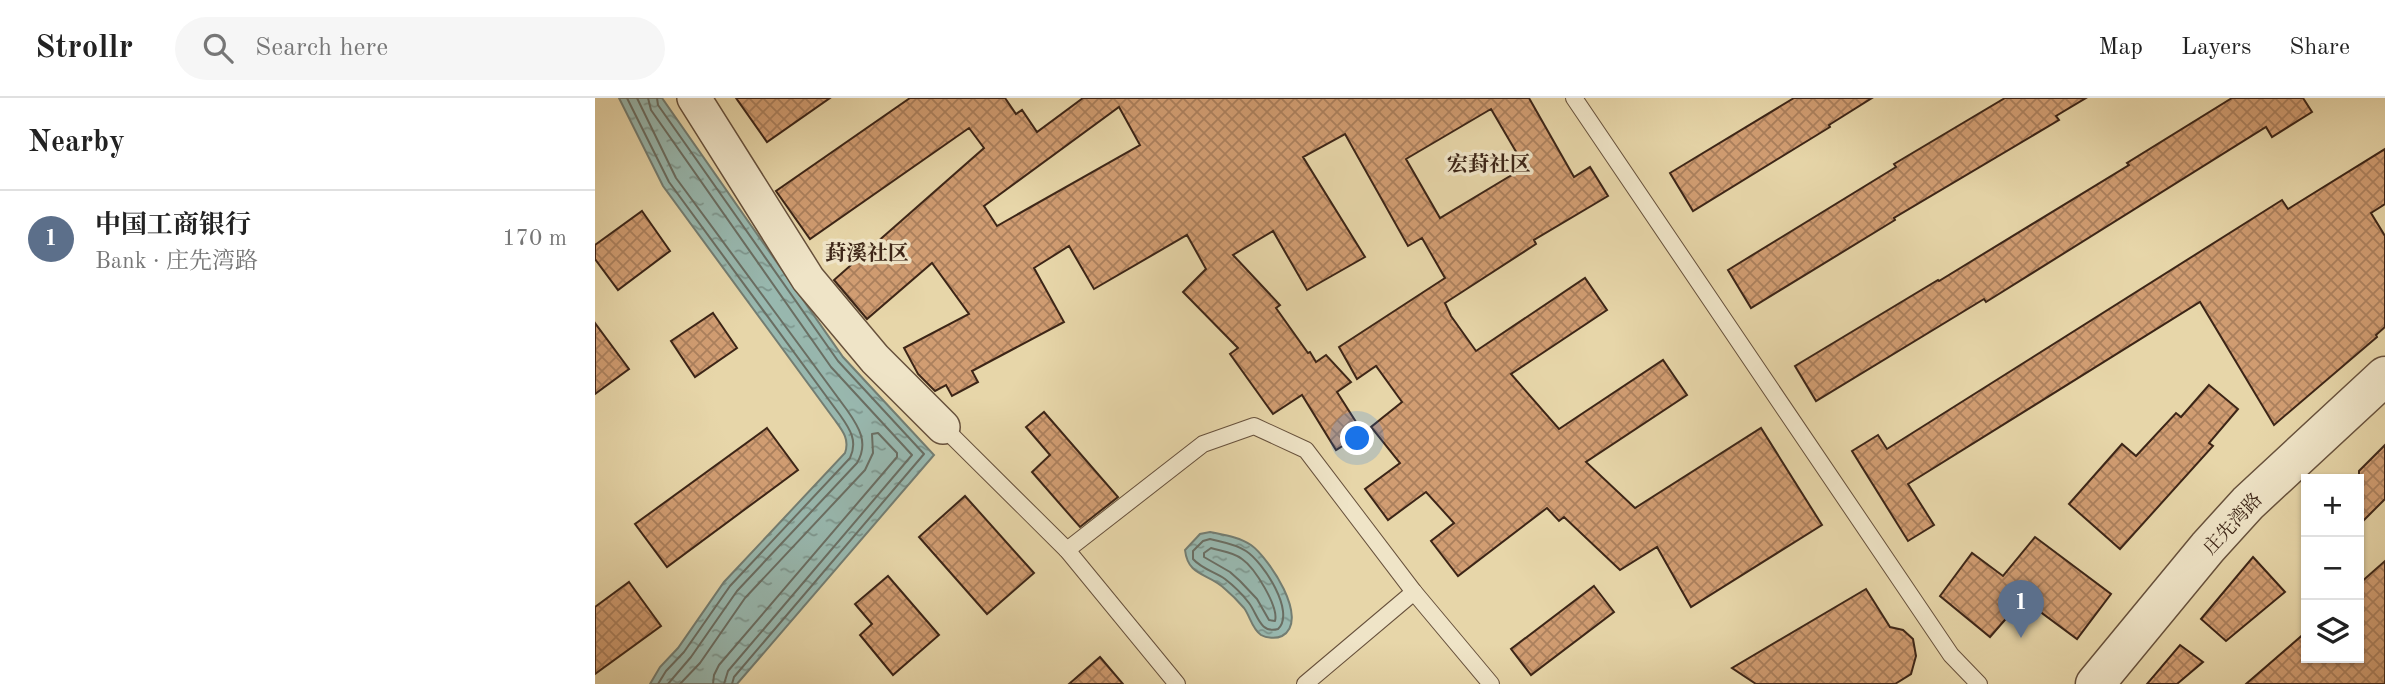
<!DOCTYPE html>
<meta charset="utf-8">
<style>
body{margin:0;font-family:"Old Standard TT","Noto Serif SC",serif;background:#f6f6f6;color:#222}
.controls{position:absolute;right:21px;bottom:21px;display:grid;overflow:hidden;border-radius:0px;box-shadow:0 2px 5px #0004}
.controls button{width:63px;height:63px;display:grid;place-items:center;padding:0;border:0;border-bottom:2px solid #e0e0e0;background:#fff;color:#222;font:35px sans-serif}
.you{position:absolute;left:763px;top:341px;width:24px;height:24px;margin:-18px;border:5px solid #fff;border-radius:50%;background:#1a73e8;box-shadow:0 0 0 10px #1a73e833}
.badge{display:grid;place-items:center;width:46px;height:46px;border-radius:50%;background:#2563eb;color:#fff;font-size:23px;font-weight:700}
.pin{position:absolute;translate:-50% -58px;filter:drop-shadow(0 2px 4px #0008)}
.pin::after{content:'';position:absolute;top:37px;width:24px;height:21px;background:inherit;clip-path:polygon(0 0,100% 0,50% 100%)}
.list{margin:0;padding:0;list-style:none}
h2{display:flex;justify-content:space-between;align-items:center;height:91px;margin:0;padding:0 28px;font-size:30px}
h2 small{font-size:23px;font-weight:400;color:#767676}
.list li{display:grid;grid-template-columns:46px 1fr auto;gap:21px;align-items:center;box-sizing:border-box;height:98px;padding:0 28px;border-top:2px solid #e0e0e0}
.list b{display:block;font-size:26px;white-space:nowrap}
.list p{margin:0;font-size:23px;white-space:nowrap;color:#767676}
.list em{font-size:23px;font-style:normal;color:#767676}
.icon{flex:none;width:38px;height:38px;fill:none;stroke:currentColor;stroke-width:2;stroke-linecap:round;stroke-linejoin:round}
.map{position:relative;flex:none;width:1790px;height:586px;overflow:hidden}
header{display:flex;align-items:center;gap:42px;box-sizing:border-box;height:98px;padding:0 35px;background:#fff;border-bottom:2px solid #e0e0e0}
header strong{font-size:33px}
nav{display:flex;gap:38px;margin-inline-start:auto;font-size:24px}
.search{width:490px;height:63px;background:#f6f6f6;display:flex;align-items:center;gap:18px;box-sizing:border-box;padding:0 24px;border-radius:38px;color:#767676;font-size:26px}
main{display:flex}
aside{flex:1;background:#fff}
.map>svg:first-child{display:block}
</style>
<header>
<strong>Strollr</strong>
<div class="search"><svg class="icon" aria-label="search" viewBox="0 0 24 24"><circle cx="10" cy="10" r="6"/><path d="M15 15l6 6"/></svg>Search here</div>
<nav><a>Map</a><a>Layers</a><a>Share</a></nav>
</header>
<main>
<aside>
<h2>Nearby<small></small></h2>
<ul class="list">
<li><span class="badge" style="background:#5c6f8a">1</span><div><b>中国工商银行</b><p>Bank · 庄先湾路</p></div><em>170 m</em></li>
</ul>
</aside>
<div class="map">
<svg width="1790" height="586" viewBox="0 0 1790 586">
<defs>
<pattern id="water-ripples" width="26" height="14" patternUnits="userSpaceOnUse" patternTransform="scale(1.75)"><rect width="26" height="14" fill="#98b8af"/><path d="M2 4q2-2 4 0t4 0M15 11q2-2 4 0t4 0" fill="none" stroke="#7d958d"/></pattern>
<pattern id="building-cross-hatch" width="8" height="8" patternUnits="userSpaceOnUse" patternTransform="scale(1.75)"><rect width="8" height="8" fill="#d19d72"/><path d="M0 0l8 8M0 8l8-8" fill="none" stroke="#ab805d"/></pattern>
</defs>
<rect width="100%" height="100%" fill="#e7d6a9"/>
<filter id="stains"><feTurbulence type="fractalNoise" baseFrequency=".00286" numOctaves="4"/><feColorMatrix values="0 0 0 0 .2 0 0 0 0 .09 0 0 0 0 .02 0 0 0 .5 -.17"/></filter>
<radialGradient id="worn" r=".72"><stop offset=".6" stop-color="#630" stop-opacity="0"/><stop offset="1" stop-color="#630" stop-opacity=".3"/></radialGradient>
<g fill="url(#water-ripples)" stroke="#737d72" stroke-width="2">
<path d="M24,0h43l181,259 91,98 -197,229h-87l10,-17 18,-19 46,-66 121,-129c5,-14 -3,-23 -11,-34l-171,-233z"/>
<path d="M615,434c14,3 29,5 41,13 17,12 60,75 31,91 -6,3 -16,2 -21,-1 -9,-6 -11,-19 -17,-27 -6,-7 -13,-14 -19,-19 -16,-16 -37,-12 -40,-39l15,-16z"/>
</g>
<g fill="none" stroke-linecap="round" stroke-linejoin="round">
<g stroke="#6a6e63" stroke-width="2">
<path d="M32,0l42,84 171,233c10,14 18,26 10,43l-120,128 -46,66 -18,19 -8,13"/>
<path d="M42,0l39,80 171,232c12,17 22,33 10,53l-120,128 -46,66 -23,27"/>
<polyline points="53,0 56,12 236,269 317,357 133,573 129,586"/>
<polyline points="62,0 63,7 243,263 329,356 139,579 137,586"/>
<path d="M615,441c12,3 26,5 36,12 17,11 50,61 32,78 -18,5 -20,-14 -29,-26 -6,-8 -15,-17 -24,-24 -10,-7 -23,-10 -32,-20v-8l10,-10z"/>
<path d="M616,450c10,3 23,4 31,11 13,9 37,48 33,62l-6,-1 -12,-21 -17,-18 -10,-9 -26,-15v-4z"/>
<polyline points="85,586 105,565 150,500 270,372 278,355 277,336 283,335 302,355 302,359 124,567 119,577 118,586"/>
</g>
</g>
<g fill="url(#building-cross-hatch)" stroke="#3c2517" stroke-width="2" fill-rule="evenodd">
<polygon points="141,0 235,0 172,44"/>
<path d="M315,0h95l11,16 6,-4 15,22 46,-34h446l45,79 16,-10 18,29 -74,44 2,4 -91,59 6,13 25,35 109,-73 22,32 -96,64 48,55 104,-69 24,35 -101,67 49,46 126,-80 61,97 -131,82 -34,-60 -37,23 -56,-53 -5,4 -12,-13 -89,68 -27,-35 23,-18 -28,-31 -38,28 -23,-31 35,-26 -29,-36 31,-25 -26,-36 -19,13 -18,-32 106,-69 -23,-40 -14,8 -63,-112 -42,23 62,100 -58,33 -34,-59 -40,24 47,50 -4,3 32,45 2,-1 6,10 10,-7 25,27 -14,10 26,41 -27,17 -34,-55 -29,19 -43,-60 8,-6 -55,-56 23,-23 -19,-34 -93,54 -25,-43 -35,22 30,54 -92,49 6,11 -26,14 -6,-11 -11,6 -17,-17 -14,-26 65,-34 -37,-51 -65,56 -33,-39 150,-132 -15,-20 -159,111 -34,-48zM524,9l21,38 -143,81 -13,-20zM896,11l34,58 -85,51 -34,-59z"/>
<polygon points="1199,0 1277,0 1234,27 1235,29 1098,113 1075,75"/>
<polygon points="1410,0 1491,0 1461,18 1464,22 1299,120 1300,122 1156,210 1133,172 1301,69 1299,66"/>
<polygon points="1637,0 1708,0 1717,14 1677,39 1671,29 1391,204 1389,201 1221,303 1200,268 1343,182 1344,183 1534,67 1532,65"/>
<polygon points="1790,51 1790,106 1776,115 1790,138 1790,229 1781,237 1782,239 1679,327 1605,204 1313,386 1339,427 1313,443 1257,353 1283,337 1292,351 1687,102 1693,111"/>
<polygon points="47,113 75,153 23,192 0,161 0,147"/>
<polygon points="118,215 142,250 100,279 76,243"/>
<polygon points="0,225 34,271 0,296"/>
<polygon points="1614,287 1643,311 1614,345 1618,348 1525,451 1474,406 1527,346 1541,358 1581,315 1586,319"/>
<polygon points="449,314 523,399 485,429 437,374 455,357 431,329"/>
<polygon points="172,330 203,372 72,469 40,426"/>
<polygon points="1790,347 1790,401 1764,427 1764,373"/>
<polygon points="370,398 439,475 392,516 324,439"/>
<polygon points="1440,439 1516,496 1482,541 1428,501 1395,539 1345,498 1377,455 1408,478"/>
<polygon points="1658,459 1690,494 1631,543 1606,521"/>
<polygon points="1790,463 1790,586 1651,586 1711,534 1711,560 1764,560 1764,486"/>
<polygon points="293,478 344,537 298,577 265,537 277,526 260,506"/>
<polygon points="34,484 66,528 0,576 0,509"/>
<polygon points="999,488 1019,514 936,577 916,551"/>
<polygon points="1271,491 1295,529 1308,532 1318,541 1321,558 1316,576 1300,586 1161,586 1137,570"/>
<polygon points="1585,547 1608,564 1582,586 1552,586"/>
<polygon points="505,559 528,586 474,586"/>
</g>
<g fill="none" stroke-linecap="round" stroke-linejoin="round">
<defs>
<g id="service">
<polyline points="979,0 1356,557 1384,586"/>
<polyline points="348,329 472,452 582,586"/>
<polyline points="472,452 608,346 659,328 711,352 819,494 896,586"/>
<polyline points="710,586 819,494"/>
</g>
<polyline id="minor" points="99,0 213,181 280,261 348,329"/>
<polyline id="tertiary" points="1500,586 1613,449 1653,405 1790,278"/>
</defs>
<use href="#service" stroke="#67513c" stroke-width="18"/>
<use href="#minor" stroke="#67513c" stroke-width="36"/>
<use href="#tertiary" stroke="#67513c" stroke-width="41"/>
<use href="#service" stroke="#efe4c7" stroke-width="16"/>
<use href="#minor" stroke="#efe4c7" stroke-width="33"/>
<use href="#tertiary" stroke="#efe4c7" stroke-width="38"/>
</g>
<g text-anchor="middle" stroke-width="7" stroke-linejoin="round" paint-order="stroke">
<g font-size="19" fill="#3c2517" stroke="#efe4c7">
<text transform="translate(1637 425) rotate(-47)" y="7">庄先湾路</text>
</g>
<g font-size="21" font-weight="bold" fill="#3c2517" stroke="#efe4c7">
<text x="894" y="73">宏葑社区</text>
<text x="272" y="162">葑溪社区</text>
</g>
</g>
<rect width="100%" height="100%" filter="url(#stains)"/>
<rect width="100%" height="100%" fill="url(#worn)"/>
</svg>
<div class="controls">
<button>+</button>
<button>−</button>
<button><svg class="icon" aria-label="layers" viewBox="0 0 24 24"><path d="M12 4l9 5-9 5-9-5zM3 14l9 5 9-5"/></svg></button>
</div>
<div class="you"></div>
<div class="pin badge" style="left:1426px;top:540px;background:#5c6f8a">1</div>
</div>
</main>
